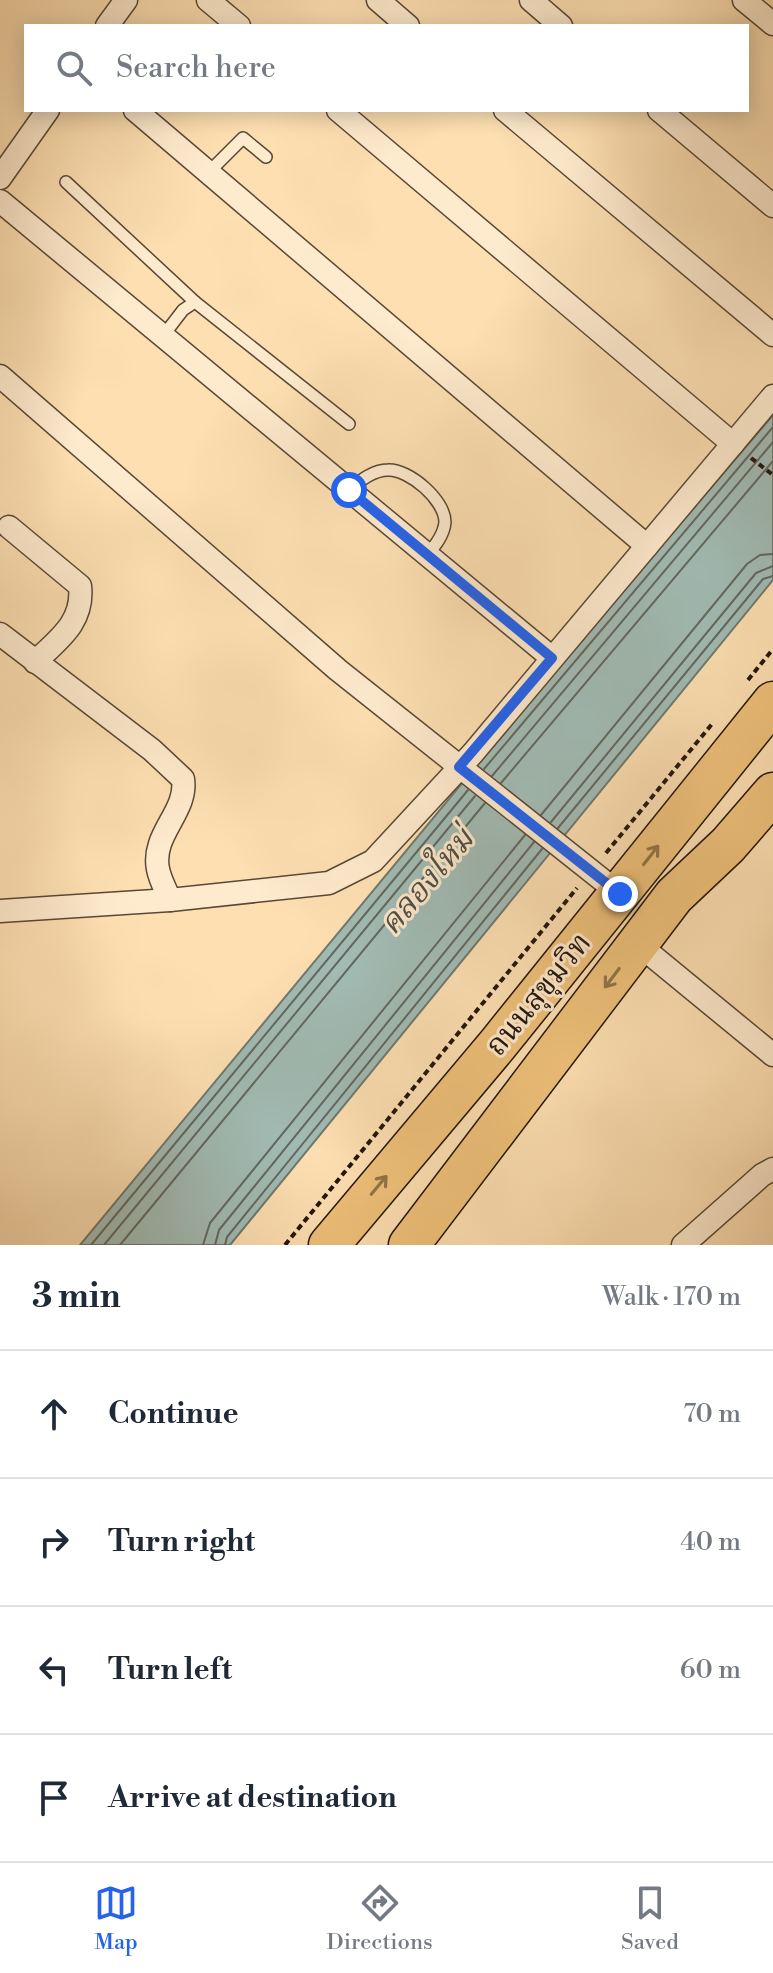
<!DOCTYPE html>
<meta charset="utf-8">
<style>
body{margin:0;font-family:"Libre Bodoni","Noto Serif Thai",serif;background:#f6f6f7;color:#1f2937}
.stop{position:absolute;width:24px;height:24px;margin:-18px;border:6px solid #2563eb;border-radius:50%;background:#fff}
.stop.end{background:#2563eb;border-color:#fff;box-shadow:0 2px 8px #0008}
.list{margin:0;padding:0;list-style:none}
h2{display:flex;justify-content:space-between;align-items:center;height:104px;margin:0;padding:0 32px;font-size:34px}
h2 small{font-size:26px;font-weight:400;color:#747a83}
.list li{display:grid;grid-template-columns:52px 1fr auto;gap:24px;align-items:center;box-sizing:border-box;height:128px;padding:0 32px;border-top:2px solid #e0e1e3}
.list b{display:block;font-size:30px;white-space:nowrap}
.list em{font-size:26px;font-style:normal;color:#747a83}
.icon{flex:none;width:44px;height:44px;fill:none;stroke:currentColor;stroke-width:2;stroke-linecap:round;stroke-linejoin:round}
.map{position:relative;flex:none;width:773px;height:1245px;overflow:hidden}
.search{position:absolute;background:#fff;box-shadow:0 4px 20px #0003;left:24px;right:24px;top:24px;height:88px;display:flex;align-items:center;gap:20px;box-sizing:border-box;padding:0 28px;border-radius:0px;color:#747a83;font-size:30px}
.sheet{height:616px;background:#fff}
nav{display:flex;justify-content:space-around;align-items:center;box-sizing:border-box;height:112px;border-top:2px solid #e0e1e3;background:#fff;font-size:22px;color:#747a83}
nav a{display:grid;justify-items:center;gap:4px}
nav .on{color:#2563eb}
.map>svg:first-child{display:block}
</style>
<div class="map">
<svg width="773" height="1245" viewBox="0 0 773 1245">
<rect width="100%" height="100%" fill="#fddfb2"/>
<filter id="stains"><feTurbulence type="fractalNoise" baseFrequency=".0025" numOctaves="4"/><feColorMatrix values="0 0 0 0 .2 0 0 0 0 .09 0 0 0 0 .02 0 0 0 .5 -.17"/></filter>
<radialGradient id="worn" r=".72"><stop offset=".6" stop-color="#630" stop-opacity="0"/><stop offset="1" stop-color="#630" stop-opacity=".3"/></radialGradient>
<polygon fill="#a1bbb4" stroke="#6e7970" stroke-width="2" points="773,415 773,580 230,1245 80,1245 559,666"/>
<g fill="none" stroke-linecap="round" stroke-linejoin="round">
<g stroke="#626860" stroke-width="2">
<polyline points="484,769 773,427"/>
<polyline points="492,776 773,442"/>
<polyline points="501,783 773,461"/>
<polyline points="541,815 747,564 760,555 773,554"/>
<polyline points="551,822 756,573 773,566"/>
<polyline points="558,828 763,579 773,576"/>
<polyline points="91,1245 468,790"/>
<polyline points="104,1245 475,796"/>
<polyline points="120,1245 485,803"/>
<polyline points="203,1245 210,1223 525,835"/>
<polyline points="215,1245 219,1230 534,842"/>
<polyline points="225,1245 227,1237 542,849"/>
</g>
<defs>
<g id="lane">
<polyline points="208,173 243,138 266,157"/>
<polyline points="66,182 195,302"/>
<polyline points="163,336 183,310 195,302 349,424"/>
<path d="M349,490c11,-9 24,-20 39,-20 21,-1 57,30 57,52 -1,13 -10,24 -18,33"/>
</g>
<g id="street">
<polyline points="208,0 239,26"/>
<polyline points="378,0 408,26"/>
<polyline points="531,0 561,26"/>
<polyline points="744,0 773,24"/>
<polyline points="107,26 126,0"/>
<polyline points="135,110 647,546"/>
<polyline points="338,110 733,444"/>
<polyline points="505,110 773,335"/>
<polyline points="659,110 773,206"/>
<polyline points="0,178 48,110"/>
<polyline points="0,201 552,658"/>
<polyline points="0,376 338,670 620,894"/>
<path d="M9,527l71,59c4,36 -21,53 -45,76"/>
<path d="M0,634l152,116 31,29c5,33 -32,55 -25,90 2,11 8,21 12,31"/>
<polyline points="0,911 170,900 329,883 373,861 473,753 773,396"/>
<polyline points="638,944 773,1055"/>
<polyline points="683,1245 762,1175 773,1169"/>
</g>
<g id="highway">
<polyline points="329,1245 498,1044 773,702"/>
<polyline points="409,1245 674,896 728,845 773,793"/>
</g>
</defs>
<use href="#lane" stroke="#594835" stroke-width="14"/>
<use href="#street" stroke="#594835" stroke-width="25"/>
<use href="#highway" stroke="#22150b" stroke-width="43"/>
<g stroke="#22150b" stroke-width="4" stroke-dasharray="6 4" stroke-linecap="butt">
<polyline points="751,458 773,475"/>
<polyline points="748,680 773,649"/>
<polyline points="606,853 712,724"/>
<polyline points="285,1245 577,888"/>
</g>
<use href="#lane" stroke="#feeacd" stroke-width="11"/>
<use href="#street" stroke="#feeacd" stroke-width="22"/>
<use href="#highway" stroke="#eec079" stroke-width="40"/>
</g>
<defs><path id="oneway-shaft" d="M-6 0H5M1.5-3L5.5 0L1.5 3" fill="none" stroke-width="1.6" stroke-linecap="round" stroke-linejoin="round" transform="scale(2)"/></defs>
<g stroke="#927348">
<use href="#oneway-shaft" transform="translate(651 855) rotate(-52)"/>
<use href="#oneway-shaft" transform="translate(612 978) rotate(127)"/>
<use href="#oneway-shaft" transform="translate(379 1185) rotate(-50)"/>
</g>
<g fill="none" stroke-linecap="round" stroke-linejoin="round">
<polyline stroke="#2563eb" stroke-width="10" points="349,490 552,658 459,767 620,894"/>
</g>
<g text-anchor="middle" stroke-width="6" stroke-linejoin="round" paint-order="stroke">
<g font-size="30" fill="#22150b" stroke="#feeacd">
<text transform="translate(538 994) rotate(-51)" y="10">ถนนสุขุมวิท</text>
</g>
<g font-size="32" font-style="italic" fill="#4e4f46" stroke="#feeacd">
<text transform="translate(426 881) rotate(-50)" y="11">คลองใหม่</text>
</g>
</g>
<rect width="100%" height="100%" filter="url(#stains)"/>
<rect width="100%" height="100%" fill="url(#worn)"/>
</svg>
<div class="stop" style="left:349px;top:490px"></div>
<div class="stop end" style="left:620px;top:894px"></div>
<div class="search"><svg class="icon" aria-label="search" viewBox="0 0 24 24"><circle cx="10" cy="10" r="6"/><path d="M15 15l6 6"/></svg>Search here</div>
</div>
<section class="sheet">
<h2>3 min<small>Walk · 170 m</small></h2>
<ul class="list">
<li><svg class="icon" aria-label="ahead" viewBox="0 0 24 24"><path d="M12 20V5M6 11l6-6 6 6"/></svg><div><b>Continue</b></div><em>70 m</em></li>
<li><svg class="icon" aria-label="right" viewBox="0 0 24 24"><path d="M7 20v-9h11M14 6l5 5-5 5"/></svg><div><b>Turn right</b></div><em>40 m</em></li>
<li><svg class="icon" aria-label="left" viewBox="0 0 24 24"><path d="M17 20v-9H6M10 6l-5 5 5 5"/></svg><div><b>Turn left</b></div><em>60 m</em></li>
<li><svg class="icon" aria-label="arrive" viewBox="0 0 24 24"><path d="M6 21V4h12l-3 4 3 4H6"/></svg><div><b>Arrive at destination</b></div></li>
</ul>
</section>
<nav>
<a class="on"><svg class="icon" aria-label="map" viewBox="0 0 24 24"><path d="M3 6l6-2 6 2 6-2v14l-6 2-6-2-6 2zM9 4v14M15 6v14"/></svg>Map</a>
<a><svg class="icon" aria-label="directions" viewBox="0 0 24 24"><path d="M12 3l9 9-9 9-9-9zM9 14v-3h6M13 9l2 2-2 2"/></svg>Directions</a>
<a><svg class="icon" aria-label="saved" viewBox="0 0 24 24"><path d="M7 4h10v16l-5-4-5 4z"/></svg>Saved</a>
</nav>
